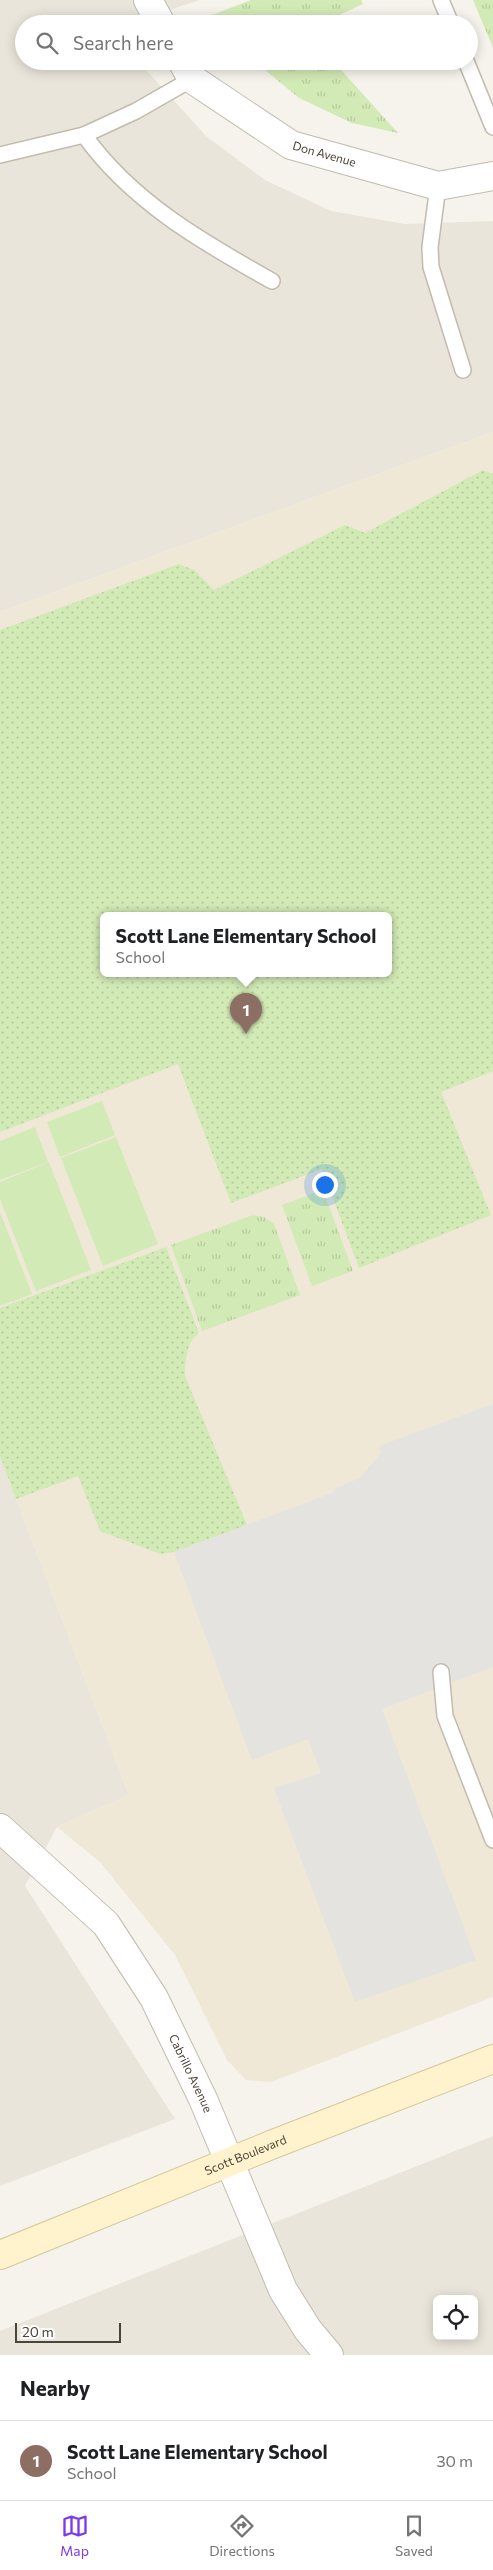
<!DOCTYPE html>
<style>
body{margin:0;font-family:Commissioner,sans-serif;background:#f6f6f6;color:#202124}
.controls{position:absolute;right:15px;bottom:15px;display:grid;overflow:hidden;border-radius:8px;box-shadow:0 2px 12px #0003}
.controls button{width:45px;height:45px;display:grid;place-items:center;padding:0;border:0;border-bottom:1px solid #e0e0e0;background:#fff;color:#202124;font:25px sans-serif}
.scale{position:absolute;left:15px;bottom:12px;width:106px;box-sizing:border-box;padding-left:5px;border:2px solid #4b4439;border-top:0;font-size:14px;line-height:18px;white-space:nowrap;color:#4b4439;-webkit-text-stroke:4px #fff;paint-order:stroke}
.you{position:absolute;left:324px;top:1184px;width:18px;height:18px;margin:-12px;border:4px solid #fff;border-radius:50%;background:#1a73e8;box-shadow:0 0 0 8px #1a73e833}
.badge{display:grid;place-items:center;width:32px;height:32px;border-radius:50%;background:#7c3aed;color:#fff;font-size:16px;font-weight:700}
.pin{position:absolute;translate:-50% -41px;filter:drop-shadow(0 1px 2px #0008)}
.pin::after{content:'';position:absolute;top:26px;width:18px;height:15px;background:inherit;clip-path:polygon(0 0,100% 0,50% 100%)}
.popup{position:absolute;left:100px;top:912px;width:292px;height:65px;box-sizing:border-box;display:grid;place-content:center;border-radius:8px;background:#fff;filter:drop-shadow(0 1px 4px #0005);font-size:16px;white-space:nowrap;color:#757577}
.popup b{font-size:19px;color:#202124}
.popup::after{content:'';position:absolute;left:50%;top:100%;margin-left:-10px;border:10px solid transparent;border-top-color:#fff}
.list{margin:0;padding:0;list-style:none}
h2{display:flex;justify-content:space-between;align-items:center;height:65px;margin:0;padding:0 20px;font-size:21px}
h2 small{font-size:16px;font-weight:400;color:#757577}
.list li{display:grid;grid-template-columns:32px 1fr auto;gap:15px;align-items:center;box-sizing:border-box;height:80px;padding:0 20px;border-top:1px solid #e0e0e0}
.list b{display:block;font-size:19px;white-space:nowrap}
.list p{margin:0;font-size:16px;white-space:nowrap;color:#757577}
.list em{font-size:16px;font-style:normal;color:#757577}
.icon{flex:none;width:28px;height:28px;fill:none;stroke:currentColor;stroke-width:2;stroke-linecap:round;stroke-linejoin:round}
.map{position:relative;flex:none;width:493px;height:2355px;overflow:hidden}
.search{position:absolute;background:#fff;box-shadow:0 2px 12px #0003;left:15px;right:15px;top:15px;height:55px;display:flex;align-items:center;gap:12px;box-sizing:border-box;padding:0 18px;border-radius:28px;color:#757577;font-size:19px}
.sheet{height:145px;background:#fff}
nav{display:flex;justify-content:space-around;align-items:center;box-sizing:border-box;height:70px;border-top:1px solid #e0e0e0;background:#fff;font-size:14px;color:#757577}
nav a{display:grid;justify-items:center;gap:2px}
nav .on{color:#7c3aed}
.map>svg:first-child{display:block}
</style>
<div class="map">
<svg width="493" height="2355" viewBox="0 0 493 2355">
<defs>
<pattern id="grass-dots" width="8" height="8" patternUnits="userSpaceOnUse" patternTransform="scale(1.25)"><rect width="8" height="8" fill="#d2eab5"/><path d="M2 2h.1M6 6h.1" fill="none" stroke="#b6ca9c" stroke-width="1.8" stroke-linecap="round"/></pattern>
<pattern id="park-tufts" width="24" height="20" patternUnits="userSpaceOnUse" patternTransform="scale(1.25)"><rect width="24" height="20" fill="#d2eab5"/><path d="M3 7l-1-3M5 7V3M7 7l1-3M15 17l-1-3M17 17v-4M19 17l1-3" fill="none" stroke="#b6ca9c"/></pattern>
</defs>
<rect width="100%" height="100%" fill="#f6f3ec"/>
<g fill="#eae5da" fill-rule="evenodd">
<polygon points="0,0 200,0 125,24 24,24 24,61 138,61 206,136 265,180 331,211 405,224 493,221 493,432 0,612"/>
<polygon points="0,1456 129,1795 57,1827 25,1886 175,2119 0,2186"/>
<path d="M493,2136v219h-493v-24zM437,2299h37v37h-37z"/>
</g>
<path fill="#efe8d6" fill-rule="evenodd" d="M493,432v1565l-222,85 -25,-2 -19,-20 -52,-105 -75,-93 -43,-35 72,-32 -129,-339v-844zM104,915h284v58h-284z"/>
<g fill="url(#grass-dots)" fill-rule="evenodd">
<path d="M483,470l10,4v597l-52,21 50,123 -132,53 -37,-99 -91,34 -53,-139 -178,68v-502l179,-66 15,6 20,20 131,-65 20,8zM104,915h284v58h-284z"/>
<path d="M166,1247l33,86c-14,11 -13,27 -14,43l62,149 -73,27 -14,2 -60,-23 -22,-55 -62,23 -16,-43v-148z"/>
</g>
<g fill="url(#park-tufts)">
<polygon points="251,0 361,0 363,4 320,24 219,24 212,15"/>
<polygon points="473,0 493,0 493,48"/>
<polygon points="254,61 333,61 398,133 352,123 299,98"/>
<polygon points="323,1190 353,1271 312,1286 282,1205"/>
<polygon points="253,1215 264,1217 274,1224 300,1295 202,1331 171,1245"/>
</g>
<g fill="#d2eab5">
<polygon points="102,1101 115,1135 60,1157 47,1122"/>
<polygon points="35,1127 48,1162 0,1180 0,1141"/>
<polygon points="116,1137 158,1244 103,1266 61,1158"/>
<polygon points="49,1162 91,1270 36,1291 0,1199 0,1182"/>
<polygon points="0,1212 32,1294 0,1306"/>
</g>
<polygon fill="#e5e3e0" points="493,1404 493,1667 382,1709 476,1960 355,2002 274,1788 321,1773 308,1739 252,1760 174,1552 332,1493 336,1488 360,1478 381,1453 379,1446"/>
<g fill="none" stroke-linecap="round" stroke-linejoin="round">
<defs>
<g id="service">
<polyline points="441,0 451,24"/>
<polyline points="466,61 493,127"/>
<path d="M84,135c47,66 118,107 188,146"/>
<polyline points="0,155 84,135 136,111 192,79"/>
<polyline points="438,186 430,247 431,267 463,370"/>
<polyline points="441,1672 445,1716 493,1840"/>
</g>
<g id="minor">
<polyline points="148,0 161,24"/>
<path id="s1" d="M182,61l10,18 99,66 147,41 55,-10"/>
</g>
<g id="tertiary">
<path id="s2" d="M0,1828l106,96 48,74 49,101 80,191 25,40 21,25"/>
</g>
<g id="secondary">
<path id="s3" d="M0,2255l276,-112 217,-84"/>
</g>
</defs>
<use href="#service" stroke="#c2bbae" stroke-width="18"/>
<use href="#minor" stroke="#c2bbae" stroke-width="30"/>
<use href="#tertiary" stroke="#c2bbae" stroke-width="30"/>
<use href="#secondary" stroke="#d6c79b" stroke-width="30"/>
<use href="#service" stroke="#fff" stroke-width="15"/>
<use href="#minor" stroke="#fff" stroke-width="28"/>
<use href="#tertiary" stroke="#fff" stroke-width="28"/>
<use href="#secondary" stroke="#fff3cd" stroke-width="28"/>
</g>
<g text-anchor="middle" stroke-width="4.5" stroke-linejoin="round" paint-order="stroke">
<g font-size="12" fill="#4b4439" stroke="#fff">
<text dy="4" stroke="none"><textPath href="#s1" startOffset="174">Don Avenue</textPath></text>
<text dy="4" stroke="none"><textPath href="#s2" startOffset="315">Cabrillo Avenue</textPath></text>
<text dy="4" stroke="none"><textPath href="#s3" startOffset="265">Scott Boulevard</textPath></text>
</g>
</g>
</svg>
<div class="controls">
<button><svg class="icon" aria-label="locate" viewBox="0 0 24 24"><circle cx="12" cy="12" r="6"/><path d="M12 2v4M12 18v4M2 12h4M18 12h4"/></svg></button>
</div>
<div class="scale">20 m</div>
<div class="you"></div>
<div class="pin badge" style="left:246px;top:1034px;background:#8d6e63">1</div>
<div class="popup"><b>Scott Lane Elementary School</b>School</div>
<div class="search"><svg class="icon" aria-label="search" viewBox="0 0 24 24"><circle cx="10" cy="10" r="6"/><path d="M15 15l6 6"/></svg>Search here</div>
</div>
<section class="sheet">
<h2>Nearby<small></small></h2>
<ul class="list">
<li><span class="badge" style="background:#8d6e63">1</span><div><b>Scott Lane Elementary School</b><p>School</p></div><em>30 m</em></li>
</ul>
</section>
<nav>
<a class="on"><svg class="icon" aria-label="map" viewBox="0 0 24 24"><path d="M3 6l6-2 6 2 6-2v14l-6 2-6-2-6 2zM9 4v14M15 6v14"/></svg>Map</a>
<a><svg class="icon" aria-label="directions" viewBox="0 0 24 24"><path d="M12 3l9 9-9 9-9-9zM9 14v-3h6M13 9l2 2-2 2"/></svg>Directions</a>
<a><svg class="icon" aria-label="saved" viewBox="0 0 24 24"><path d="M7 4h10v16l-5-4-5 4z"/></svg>Saved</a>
</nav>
